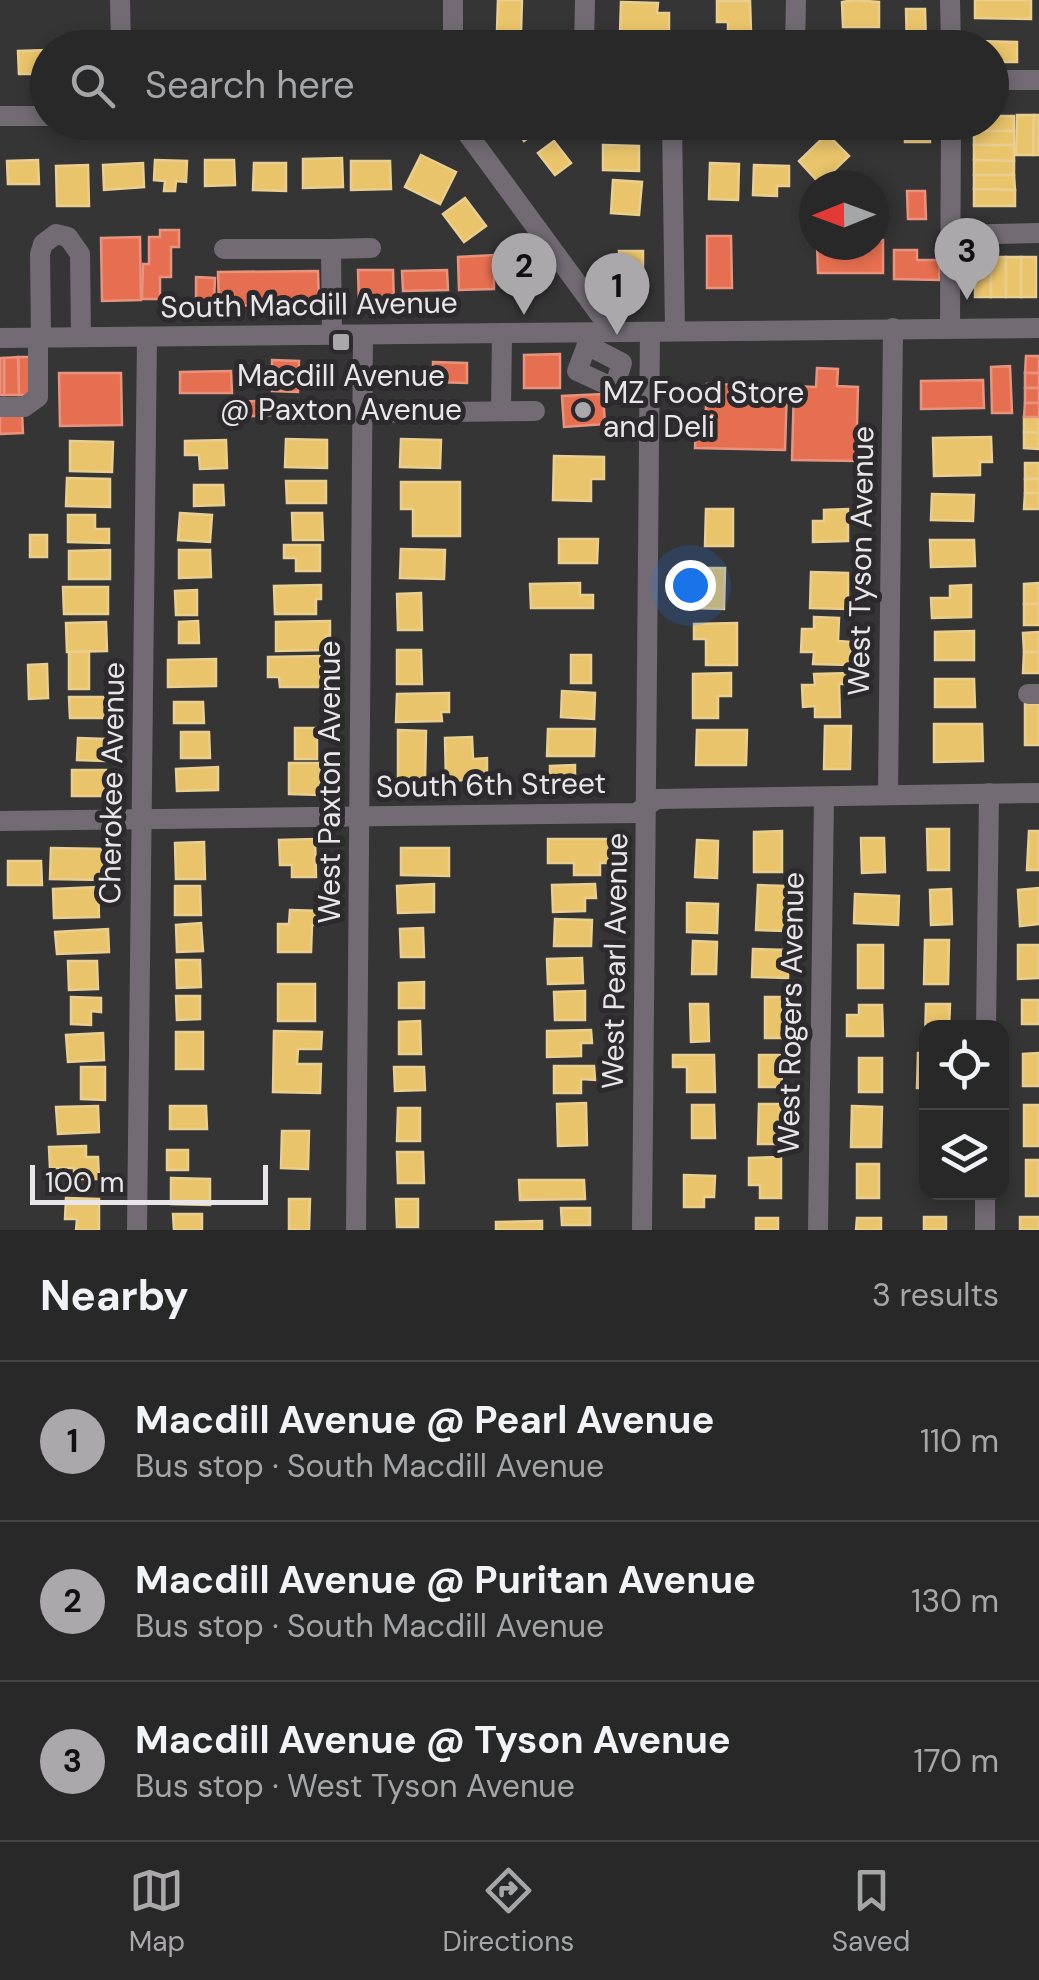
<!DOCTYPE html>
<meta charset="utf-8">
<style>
body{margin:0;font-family:"DM Sans",sans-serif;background:#303030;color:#f1f3f6}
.controls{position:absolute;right:30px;bottom:30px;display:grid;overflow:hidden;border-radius:20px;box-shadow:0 5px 15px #0003}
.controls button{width:90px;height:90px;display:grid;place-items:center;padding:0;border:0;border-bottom:2px solid #444445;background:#282828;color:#f1f3f6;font:50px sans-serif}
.compass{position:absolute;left:799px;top:170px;width:90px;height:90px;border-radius:50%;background:#282828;box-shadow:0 5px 15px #0003;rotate:269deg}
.scale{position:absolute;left:30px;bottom:25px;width:238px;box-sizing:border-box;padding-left:10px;border:5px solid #e8e6e8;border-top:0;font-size:28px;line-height:35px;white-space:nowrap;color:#e8e6e8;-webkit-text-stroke:8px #2d2a2d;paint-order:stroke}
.you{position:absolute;left:690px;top:585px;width:35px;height:35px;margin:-25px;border:8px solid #fff;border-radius:50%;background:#1a73e8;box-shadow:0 0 0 15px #1a73e833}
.badge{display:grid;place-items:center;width:65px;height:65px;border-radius:50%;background:#aaa8aa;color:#111;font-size:32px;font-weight:700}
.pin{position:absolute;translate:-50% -82px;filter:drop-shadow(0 2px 5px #0008)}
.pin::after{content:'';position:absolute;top:52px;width:35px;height:30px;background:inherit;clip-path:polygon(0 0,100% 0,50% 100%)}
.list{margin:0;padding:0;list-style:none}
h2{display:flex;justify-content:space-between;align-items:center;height:130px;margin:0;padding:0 40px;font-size:42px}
h2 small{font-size:32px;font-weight:400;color:#a5a6a8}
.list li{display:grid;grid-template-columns:65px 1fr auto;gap:30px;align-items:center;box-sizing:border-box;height:160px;padding:0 40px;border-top:2px solid #444445}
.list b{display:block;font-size:38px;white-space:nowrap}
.list p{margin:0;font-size:32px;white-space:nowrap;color:#a5a6a8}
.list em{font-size:32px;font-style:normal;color:#a5a6a8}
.icon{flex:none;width:55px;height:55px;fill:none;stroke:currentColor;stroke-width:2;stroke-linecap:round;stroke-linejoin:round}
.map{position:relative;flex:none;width:1039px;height:1230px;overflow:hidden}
.search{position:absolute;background:#282828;box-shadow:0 5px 15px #0003;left:30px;right:30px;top:30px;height:110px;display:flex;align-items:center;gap:25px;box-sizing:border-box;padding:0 35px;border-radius:55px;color:#a5a6a8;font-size:38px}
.sheet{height:610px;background:#282828}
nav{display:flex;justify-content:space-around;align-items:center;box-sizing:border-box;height:140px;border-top:2px solid #444445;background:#282828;font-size:28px;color:#a5a6a8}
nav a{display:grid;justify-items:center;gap:5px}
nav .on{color:#aaa8aa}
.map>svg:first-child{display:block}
</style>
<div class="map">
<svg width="1039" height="1230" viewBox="0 0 1039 1230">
<rect width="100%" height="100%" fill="#363536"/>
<g fill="#e9c46a" stroke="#e9ce90" stroke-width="2.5">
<polygon points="498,0 522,0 521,32 497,31"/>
<polygon points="854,0 879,2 879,27 843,27 842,2"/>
<polygon points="975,0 1031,0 1031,19 975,18"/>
<polygon points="717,1 750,1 751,32 728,32 728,22 717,22"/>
<polygon points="621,2 658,3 657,13 669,13 669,34 620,34"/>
<polygon points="906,9 925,9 926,48 907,48"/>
<polygon points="156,32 177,33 176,46 187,48 156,48"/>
<polygon points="419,35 419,48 389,48 399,47 399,36"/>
<rect x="840" y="37" width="24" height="11"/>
<rect x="293" y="41" width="25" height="7"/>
<polygon points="976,41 1017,42 1017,62 992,62 992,48 975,48"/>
<polygon points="48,50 48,74 19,74 18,51"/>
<polygon points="1017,115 1034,115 1033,155 1016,155"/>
<polygon points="1034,115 1039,115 1039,155 1033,155"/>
<polygon points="992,116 1014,116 1014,131 974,131 974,122 992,122"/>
<polygon points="512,122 551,122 524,141"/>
<rect x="905" y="122" width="25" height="20"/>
<rect x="974" y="131" width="40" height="14"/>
<polygon points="827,134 849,156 820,184 799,161"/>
<polygon points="554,141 571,163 555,175 538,153"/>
<polygon points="603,145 639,146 639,171 603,170"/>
<polygon points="974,145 1014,145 1014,161 974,160"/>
<polygon points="421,155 456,172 440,204 405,187"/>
<polygon points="342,158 343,187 303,188 303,159"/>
<polygon points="38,160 39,184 8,184 7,161"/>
<polygon points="155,160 187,161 186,182 176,181 175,191 164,191 165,181 154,180"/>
<polygon points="205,160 234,160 235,185 205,186"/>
<polygon points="974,160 1014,161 1014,175 974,175"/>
<polygon points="351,161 390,161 391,189 351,190"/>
<polygon points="143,163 144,187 104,190 103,165"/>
<polygon points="254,163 286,163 286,191 253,190"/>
<polygon points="710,163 739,164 738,200 709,199"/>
<polygon points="88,165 89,206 57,206 56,166"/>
<polygon points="754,165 789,166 789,186 777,186 777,196 753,195"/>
<polygon points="974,175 1014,175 1015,190 974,189"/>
<polygon points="613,180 642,182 639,215 611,213"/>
<polygon points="974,189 1015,190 1015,206 974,206"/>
<polygon points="465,198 486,226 464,242 443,214"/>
<rect x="619" y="251" width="24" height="40"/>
<rect x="975" y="257" width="16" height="40"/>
<rect x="991" y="257" width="15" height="40"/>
<rect x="1006" y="257" width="15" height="40"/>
<rect x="1021" y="257" width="15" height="40"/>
<polygon points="1024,417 1039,417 1039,433 1024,432"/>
<polygon points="1024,432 1039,433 1039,449 1024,448"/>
<polygon points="991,437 992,462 980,462 980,475 934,476 933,438"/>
<polygon points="286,439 327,440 327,468 285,467"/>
<polygon points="401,439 441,440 440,468 400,467"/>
<polygon points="226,440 227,468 200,469 199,455 185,455 185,441"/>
<polygon points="70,441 113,442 112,472 70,471"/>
<polygon points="554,456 604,457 604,479 591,479 591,501 553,500"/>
<rect x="1025" y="463" width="14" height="16"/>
<polygon points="67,478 110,479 110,507 66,506"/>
<rect x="1025" y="479" width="14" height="14"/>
<polygon points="286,481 326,481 326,503 287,503"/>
<polygon points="401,482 460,482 460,536 413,536 413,509 401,509"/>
<polygon points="194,485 223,485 224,505 194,506"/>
<polygon points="1025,493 1039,493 1039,509 1024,509"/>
<polygon points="932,494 974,495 973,521 931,520"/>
<polygon points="706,509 733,509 733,546 705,546"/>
<polygon points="848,509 848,541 813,542 813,521 824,521 824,510"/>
<polygon points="180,513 212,515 210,542 178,540"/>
<polygon points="292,513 322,513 323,540 293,540"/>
<polygon points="68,515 95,515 95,529 109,529 109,543 68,542"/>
<rect x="30" y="535" width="17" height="22"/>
<polygon points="559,539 598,539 597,563 559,563"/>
<polygon points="930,540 974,540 975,566 931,567"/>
<polygon points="284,545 320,545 320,571 296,571 296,558 284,558"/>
<polygon points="401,549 445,550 444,579 400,578"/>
<polygon points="110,550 110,579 69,579 69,551"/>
<polygon points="179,550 210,550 211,577 179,578"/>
<polygon points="695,568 725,568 724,609 694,608"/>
<polygon points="811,572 848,573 848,609 810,608"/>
<polygon points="580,583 580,595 593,595 593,608 531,608 530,584"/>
<polygon points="1039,583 1039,604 1024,604 1024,584"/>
<polygon points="321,585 321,599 316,599 316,614 275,614 274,586"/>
<polygon points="971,585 971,617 932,618 931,598 950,598 950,586"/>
<polygon points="63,587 108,587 108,614 64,614"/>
<polygon points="197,590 197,615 176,615 175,591"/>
<polygon points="421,593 422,630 398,630 397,594"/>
<rect x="1024" y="604" width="15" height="21"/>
<polygon points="814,617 839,618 838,641 851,642 850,665 813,664 814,652 801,652 802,629 814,629"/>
<polygon points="198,621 199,643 179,643 179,622"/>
<polygon points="330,621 330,636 326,636 325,650 276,651 276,622"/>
<polygon points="106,622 107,651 67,652 66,623"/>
<polygon points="737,623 737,665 706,665 706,639 694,639 694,624"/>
<polygon points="974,631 974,660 935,660 935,632"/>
<polygon points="1039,632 1039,652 1024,652 1023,633"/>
<polygon points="397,650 421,650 422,684 397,684"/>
<rect x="69" y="652" width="20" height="37"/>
<polygon points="1024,652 1039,652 1039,673 1023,673"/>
<rect x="571" y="655" width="20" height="28"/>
<polygon points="324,656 325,687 280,687 279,677 268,677 268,657"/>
<polygon points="216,659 216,686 168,687 168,660"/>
<polygon points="47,664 48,698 29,699 28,665"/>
<polygon points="731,673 731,696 718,696 718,718 693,718 693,674"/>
<polygon points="851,673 851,684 839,684 840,717 815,717 815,706 803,707 802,685 815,685 814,674"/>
<polygon points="935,679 974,679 975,707 935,707"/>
<polygon points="562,691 595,693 594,719 561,717"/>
<polygon points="449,693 449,712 441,712 442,721 396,722 397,694"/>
<polygon points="69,697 106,697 107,718 70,718"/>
<polygon points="174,702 203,702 204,723 174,723"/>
<rect x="1025" y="704" width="14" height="41"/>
<polygon points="934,724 982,724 983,761 934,762"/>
<polygon points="825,726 851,726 850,769 824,769"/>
<rect x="295" y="728" width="22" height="31"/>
<polygon points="548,729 595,729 594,756 547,756"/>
<polygon points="398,730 426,731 425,779 398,779"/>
<polygon points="697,730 747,730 746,765 696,765"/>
<polygon points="181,732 209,732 210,758 181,758"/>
<polygon points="472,737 473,759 487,758 487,779 446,781 445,738"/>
<polygon points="78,738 106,739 105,761 77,760"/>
<polygon points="289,763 321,763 320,795 289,794"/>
<polygon points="575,765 575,792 550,792 550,766"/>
<polygon points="218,767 218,790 177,791 176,769"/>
<rect x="72" y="770" width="34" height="26"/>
<polygon points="927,829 949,829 949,870 928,870"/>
<polygon points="782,831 782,872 754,872 754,832"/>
<polygon points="1029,831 1039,831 1039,870 1027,870"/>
<polygon points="861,838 884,838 885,872 862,873"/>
<polygon points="315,839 316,877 292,877 292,865 280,865 279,840"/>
<polygon points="548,839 613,839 613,863 600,863 600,875 574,875 574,863 548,863"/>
<polygon points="697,840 718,841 717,878 695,877"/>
<polygon points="204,842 205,879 176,879 175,843"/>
<polygon points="51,848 106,849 105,880 50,879"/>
<polygon points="401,848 449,848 449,876 401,875"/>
<polygon points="8,861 41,861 42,885 8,885"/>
<polygon points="434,884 434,912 398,913 397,886"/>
<polygon points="595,884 596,898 585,898 585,911 553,912 552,885"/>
<polygon points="758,885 787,886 785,931 756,930"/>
<polygon points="175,886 200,886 201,915 175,915"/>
<polygon points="98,887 99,917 54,918 53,889"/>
<polygon points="1039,888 1039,924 1020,926 1018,890"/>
<polygon points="951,889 952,924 931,925 930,890"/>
<polygon points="855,894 899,896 898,925 854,923"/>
<polygon points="687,903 718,904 717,933 687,932"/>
<polygon points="290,910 323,911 323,925 312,925 311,952 278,952 278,924 289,924"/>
<polygon points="555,919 592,920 591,946 554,946"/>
<polygon points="201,923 203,951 177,952 176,925"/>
<polygon points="423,928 424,957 401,957 400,929"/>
<polygon points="108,929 109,952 57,954 55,932"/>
<polygon points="925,940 949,940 948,984 924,984"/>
<polygon points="693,941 717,942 716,974 692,974"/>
<rect x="858" y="945" width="25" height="43"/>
<polygon points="1018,945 1039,945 1039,978 1018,979"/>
<polygon points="753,949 788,950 788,978 752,977"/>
<polygon points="582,958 583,983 548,984 547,959"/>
<polygon points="176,960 200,960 201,987 177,988"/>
<polygon points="68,961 97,961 98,989 69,990"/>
<polygon points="424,982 424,1008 399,1008 399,983"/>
<rect x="278" y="984" width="37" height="37"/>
<polygon points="585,991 585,1020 555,1020 554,992"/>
<polygon points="176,996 200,996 200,1019 177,1020"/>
<polygon points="71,997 101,998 101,1012 91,1011 91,1025 71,1024"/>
<rect x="765" y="997" width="22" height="41"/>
<rect x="1022" y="1000" width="17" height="24"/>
<polygon points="690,1004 708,1004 709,1041 691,1042"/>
<polygon points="926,1004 950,1004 949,1028 926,1028 925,1042"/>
<polygon points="859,1005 882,1005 883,1036 847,1036 847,1015 859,1015"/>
<polygon points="420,1021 421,1054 399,1054 399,1022"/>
<polygon points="591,1030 592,1043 581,1043 581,1056 547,1057 547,1031"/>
<polygon points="274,1031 322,1032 321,1049 298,1049 297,1064 321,1064 320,1093 273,1092"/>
<rect x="176" y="1032" width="27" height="37"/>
<polygon points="103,1033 104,1060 68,1062 66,1035"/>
<polygon points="918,1053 926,1053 926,1088 917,1088"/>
<polygon points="1039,1053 1039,1086 1023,1086 1023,1054"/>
<polygon points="673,1055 714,1055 715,1092 687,1092 687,1067 673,1067"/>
<polygon points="759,1055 781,1055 782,1087 759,1087"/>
<rect x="859" y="1058" width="23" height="34"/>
<polygon points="554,1066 594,1066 595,1080 581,1079 581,1093 554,1093"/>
<polygon points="81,1067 105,1067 105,1100 81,1099"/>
<polygon points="394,1067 424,1067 425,1090 395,1091"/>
<polygon points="586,1103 587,1145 558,1146 557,1104"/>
<polygon points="759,1104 781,1104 780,1144 758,1144"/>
<polygon points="692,1105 714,1105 715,1138 692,1138"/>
<rect x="1024" y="1105" width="15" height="41"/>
<polygon points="98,1106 99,1132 58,1134 56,1107"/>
<polygon points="170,1106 206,1106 207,1129 170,1129"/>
<polygon points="852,1106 882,1107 881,1147 851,1147"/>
<polygon points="398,1108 420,1108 420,1141 397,1141"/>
<polygon points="282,1131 309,1131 308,1169 281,1168"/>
<polygon points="86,1146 86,1157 98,1157 99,1179 74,1179 74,1168 50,1168 49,1147"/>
<rect x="167" y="1150" width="21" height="20"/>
<polygon points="397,1152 423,1152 424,1183 398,1183"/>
<polygon points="781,1157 781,1198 760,1198 760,1185 749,1185 749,1158"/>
<rect x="1026" y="1160" width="13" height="36"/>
<rect x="857" y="1164" width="22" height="34"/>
<polygon points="684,1175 715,1176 714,1197 704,1197 704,1207 684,1207"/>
<polygon points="171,1178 210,1179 210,1205 171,1204"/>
<polygon points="519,1180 584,1180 585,1199 520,1200"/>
<polygon points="66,1198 99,1199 99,1230 76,1230 77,1219 65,1219"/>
<polygon points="289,1199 310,1199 309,1230 289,1230"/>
<polygon points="396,1199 418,1199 418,1227 397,1227"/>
<polygon points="561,1208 590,1208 590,1225 562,1225"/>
<polygon points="173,1214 202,1214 202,1230 174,1230"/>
<rect x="924" y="1217" width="22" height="13"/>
<rect x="1020" y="1217" width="19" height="13"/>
<rect x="756" y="1218" width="22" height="12"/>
<polygon points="857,1218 881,1218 881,1230 856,1230"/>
<polygon points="542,1221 542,1230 496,1230 496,1222"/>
</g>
<g fill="#e76f51" stroke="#e7937e" stroke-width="2.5">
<polygon points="907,191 925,191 926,219 908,219"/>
<polygon points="160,230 179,230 179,247 171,247 171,277 160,277 160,299 142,299 143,264 149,264 149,237 160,237"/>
<polygon points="707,236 731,236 732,288 707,288"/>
<polygon points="140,237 141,300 102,301 101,238"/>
<polygon points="874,240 883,240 883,273 818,273 817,245 874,245"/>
<polygon points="894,250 917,250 917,260 940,260 939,280 894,279"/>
<polygon points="494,255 494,289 459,290 458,257"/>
<polygon points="358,270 393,270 394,304 359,304"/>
<polygon points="447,270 448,290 403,291 402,271"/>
<polygon points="318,271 319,304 219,306 218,272"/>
<polygon points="196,277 215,278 214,301 196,301"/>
<polygon points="560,354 560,388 524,388 524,355"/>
<polygon points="1026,356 1039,356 1039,373 1025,373"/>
<polygon points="18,357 34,357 34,395 19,395"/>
<polygon points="18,357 19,395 4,395 4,358"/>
<rect x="0" y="358" width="4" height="37"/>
<polygon points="272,360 299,361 298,392 272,391"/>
<polygon points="433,362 467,363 467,383 433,382"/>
<polygon points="1010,366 1012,413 992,413 991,367"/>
<polygon points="817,368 838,369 837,386 858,387 856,461 792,460 794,386 816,387"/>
<polygon points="231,371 232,393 180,393 180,372"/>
<polygon points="59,373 121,373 122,425 60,426"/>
<rect x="1025" y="373" width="14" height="15"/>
<polygon points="983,380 984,408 921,409 921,381"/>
<polygon points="707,384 787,386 785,450 695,448 696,427 705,428"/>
<rect x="1025" y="388" width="14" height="15"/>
<polygon points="603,394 605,424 564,427 562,396"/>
<polygon points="272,400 273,415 238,417 237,402"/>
<polygon points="1025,403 1039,403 1039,417 1024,417"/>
<polygon points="0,413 22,413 23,433 0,434"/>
</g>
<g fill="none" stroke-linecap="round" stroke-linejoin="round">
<g stroke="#726b74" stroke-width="20">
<polyline points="120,0 121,48"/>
<polyline points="950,0 951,48"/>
<polyline points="453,48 453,0"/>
<polyline points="584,48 585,0"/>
<polyline points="795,48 796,0"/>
<polyline points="992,80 1039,80"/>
<polyline points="0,116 48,116"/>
<polyline points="459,122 612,331"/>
<polyline points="672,122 675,331"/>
<polyline points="951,235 1039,233"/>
<polyline points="224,249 331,249 332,335"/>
<polyline points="331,249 371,248"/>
<polyline points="950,328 951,122"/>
<polyline points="586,334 587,345 577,371 614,388 622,363 587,345"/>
<polyline points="41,337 40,254 43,244 56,234 68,237 80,254 81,337"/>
<polyline points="0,338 1039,328"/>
<polyline points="0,407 24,407 38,397 38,338"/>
<polyline points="501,411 502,333"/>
<polyline points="362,413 535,411"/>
<polyline points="1028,694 1039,694"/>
<polyline points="888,795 893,328"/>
<polyline points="0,821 636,813 657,799 1039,793"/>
<polyline points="986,1028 989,793"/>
<polyline points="137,1230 147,337"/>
<polyline points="356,1230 363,335"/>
<polyline points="642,1230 650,332"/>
<polyline points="818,1230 824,797"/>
<polyline points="985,1230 985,1192"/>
</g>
</g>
<g fill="#aaa8aa" stroke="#2d2a2d" stroke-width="4">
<rect x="331" y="332" width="20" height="20" rx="5"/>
<circle cx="583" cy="410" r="10"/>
</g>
<g text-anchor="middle" stroke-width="10" stroke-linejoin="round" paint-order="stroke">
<g font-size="30" fill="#e8e6e8" stroke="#2d2a2d">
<text transform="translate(309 305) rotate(-1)" y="10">South Macdill Avenue</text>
<text transform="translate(861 561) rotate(-89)" y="10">West Tyson Avenue</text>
<text transform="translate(330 782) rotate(-90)" y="10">West Paxton Avenue</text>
<text transform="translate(112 783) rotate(-89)" y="10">Cherokee Avenue</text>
<text transform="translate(491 785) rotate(-1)" y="10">South 6th Street</text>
<text transform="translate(615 961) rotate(-89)" y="10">West Pearl Avenue</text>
<text transform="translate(791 1013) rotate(-89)" y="10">West Rogers Avenue</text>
</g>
<g font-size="30" fill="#e8e6e8" stroke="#2d2a2d">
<text x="341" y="386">Macdill Avenue<tspan x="341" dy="34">@ Paxton Avenue</tspan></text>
<text x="603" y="403" text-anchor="start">MZ Food Store<tspan x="603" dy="34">and Deli</tspan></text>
</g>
</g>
</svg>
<div class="controls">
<button><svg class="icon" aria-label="locate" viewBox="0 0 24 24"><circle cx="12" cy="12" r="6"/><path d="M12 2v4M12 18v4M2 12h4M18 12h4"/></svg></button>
<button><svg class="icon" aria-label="layers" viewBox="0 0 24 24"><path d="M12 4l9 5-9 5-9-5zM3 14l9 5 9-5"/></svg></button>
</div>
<svg class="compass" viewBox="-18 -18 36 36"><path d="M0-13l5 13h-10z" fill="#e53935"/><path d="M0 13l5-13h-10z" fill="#a5a6a8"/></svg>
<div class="scale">100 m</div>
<div class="you"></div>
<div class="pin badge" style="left:617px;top:335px">1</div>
<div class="pin badge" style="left:524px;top:315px">2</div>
<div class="pin badge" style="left:967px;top:300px">3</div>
<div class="search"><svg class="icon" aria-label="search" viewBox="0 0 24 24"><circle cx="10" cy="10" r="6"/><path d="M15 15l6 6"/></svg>Search here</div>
</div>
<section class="sheet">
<h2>Nearby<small>3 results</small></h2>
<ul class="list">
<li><span class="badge">1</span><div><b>Macdill Avenue @ Pearl Avenue</b><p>Bus stop · South Macdill Avenue</p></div><em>110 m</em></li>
<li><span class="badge">2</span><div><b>Macdill Avenue @ Puritan Avenue</b><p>Bus stop · South Macdill Avenue</p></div><em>130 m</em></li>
<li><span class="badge">3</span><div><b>Macdill Avenue @ Tyson Avenue</b><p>Bus stop · West Tyson Avenue</p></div><em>170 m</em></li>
</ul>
</section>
<nav>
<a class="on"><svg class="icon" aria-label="map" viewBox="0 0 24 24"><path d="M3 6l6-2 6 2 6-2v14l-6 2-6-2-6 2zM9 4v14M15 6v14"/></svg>Map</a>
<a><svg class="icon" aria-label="directions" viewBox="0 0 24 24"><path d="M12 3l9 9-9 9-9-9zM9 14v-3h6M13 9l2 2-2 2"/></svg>Directions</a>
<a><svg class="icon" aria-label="saved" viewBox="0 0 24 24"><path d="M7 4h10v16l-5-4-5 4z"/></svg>Saved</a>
</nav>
